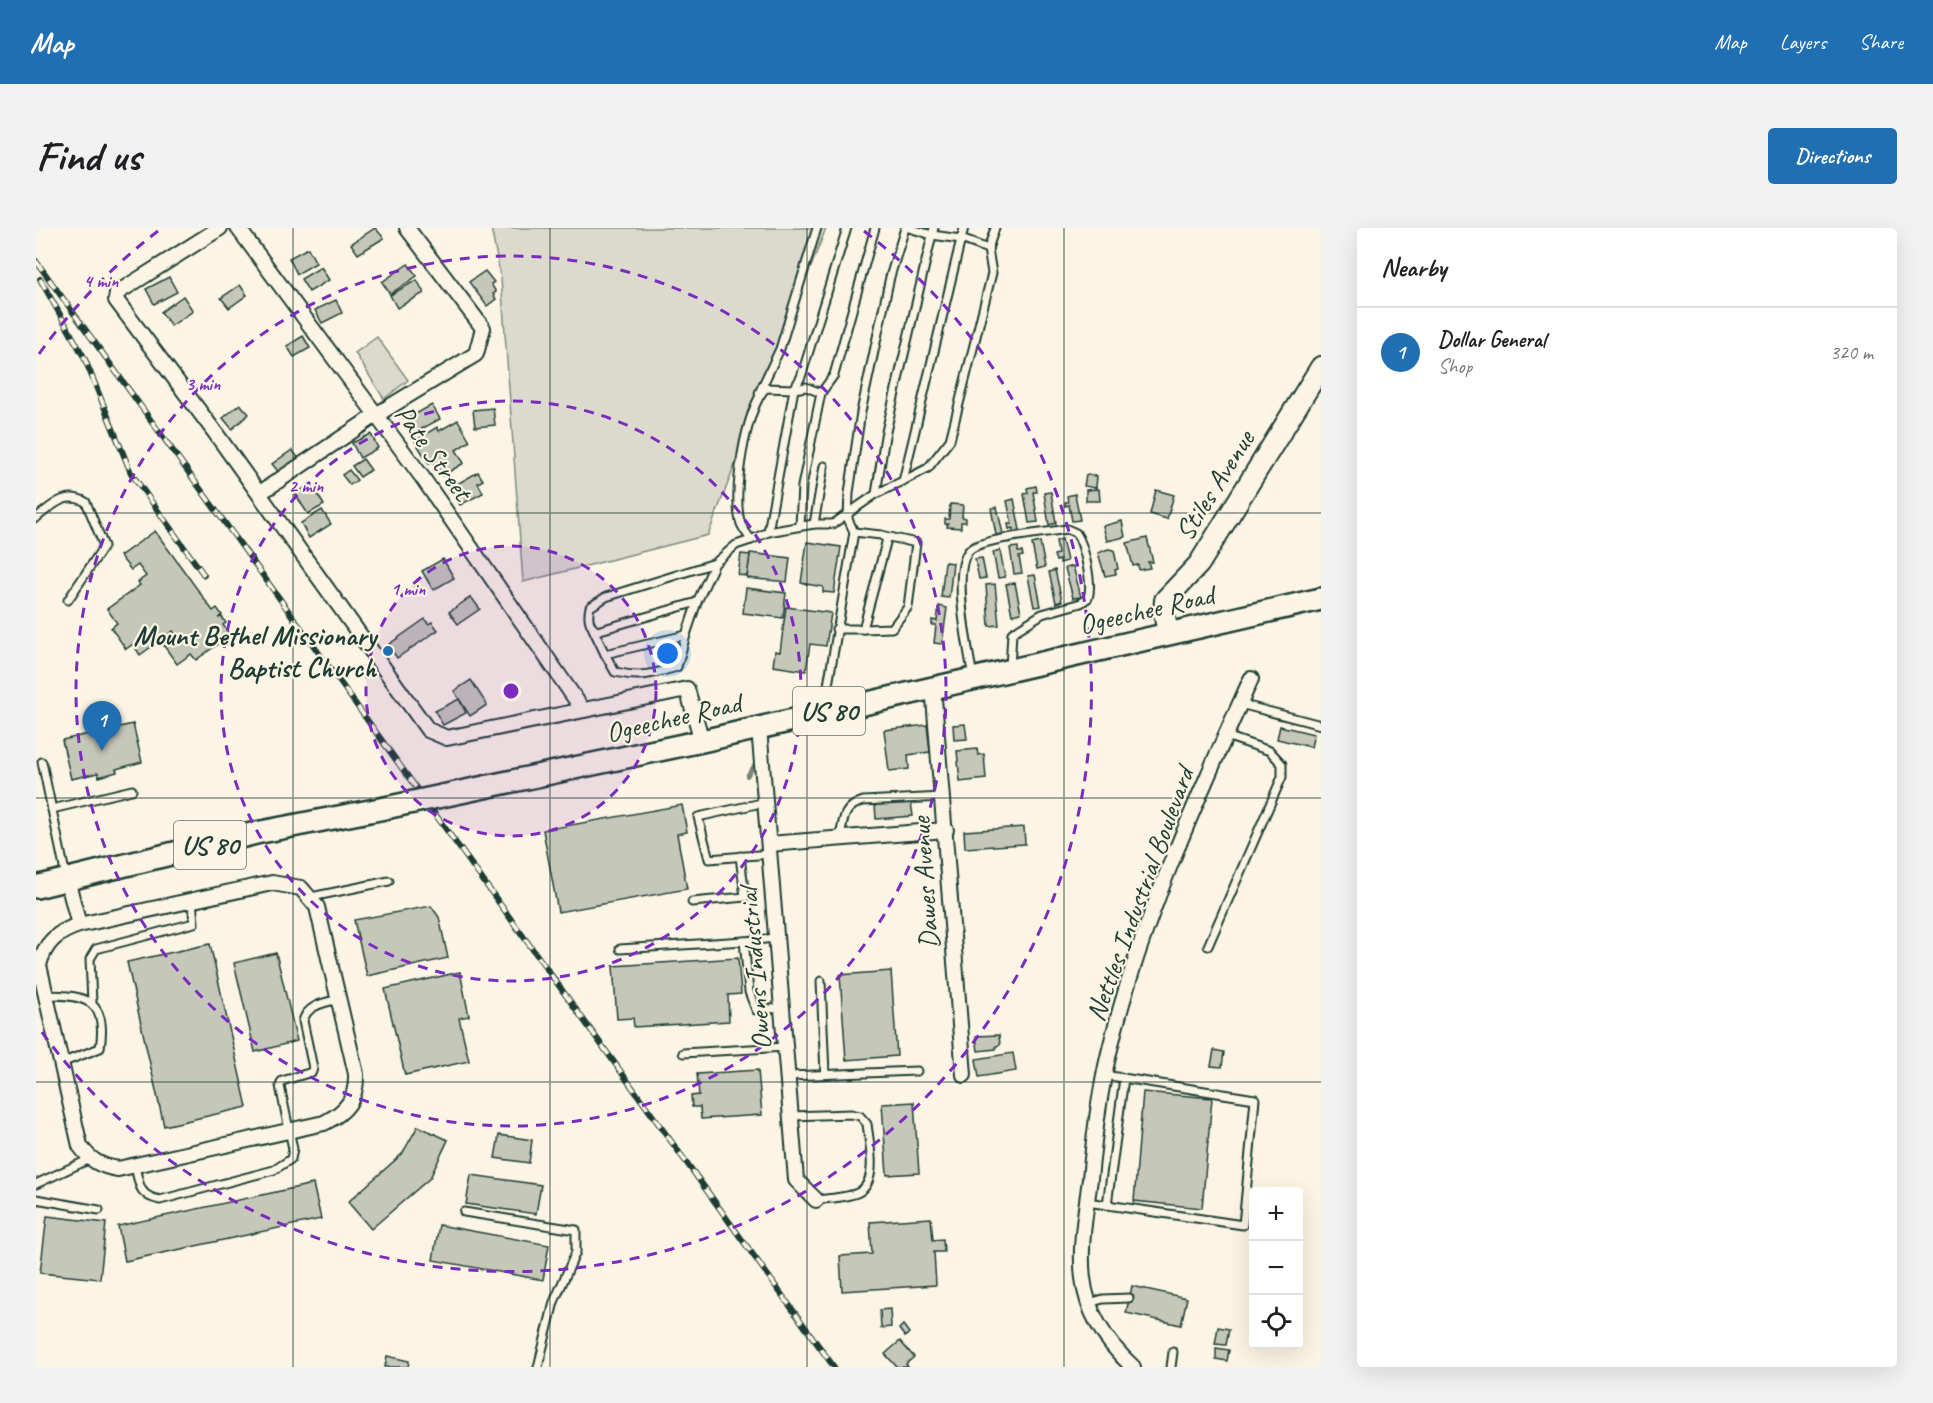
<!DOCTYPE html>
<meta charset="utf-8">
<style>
body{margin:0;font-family:Caveat,sans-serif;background:#f2f2f2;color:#202124}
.controls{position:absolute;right:18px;bottom:18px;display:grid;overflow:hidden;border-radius:6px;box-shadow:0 6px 24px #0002}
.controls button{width:54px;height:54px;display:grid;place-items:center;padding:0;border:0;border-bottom:2px solid #e0e0e0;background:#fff;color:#202124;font:30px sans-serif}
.you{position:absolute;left:632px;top:426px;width:21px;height:21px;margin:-15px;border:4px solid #fff;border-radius:50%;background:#1a73e8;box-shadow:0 0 0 9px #1a73e833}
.badge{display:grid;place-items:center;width:39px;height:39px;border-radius:50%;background:#1f6fb2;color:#fff;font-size:20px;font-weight:700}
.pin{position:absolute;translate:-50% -50px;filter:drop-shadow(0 2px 3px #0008)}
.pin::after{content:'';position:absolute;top:32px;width:21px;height:18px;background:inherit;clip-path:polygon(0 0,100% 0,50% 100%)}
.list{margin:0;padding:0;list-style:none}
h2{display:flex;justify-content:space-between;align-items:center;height:78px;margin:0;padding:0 24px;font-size:26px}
h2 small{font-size:20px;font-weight:400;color:#757577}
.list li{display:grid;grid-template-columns:39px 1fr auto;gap:18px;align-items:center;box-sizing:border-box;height:90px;padding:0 24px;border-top:2px solid #e0e0e0}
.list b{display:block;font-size:22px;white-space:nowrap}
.list p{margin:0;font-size:20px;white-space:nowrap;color:#757577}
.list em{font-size:20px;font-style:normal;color:#757577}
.icon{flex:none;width:33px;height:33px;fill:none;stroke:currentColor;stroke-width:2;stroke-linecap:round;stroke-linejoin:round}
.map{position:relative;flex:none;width:1285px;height:1139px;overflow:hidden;border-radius:6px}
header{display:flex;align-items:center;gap:36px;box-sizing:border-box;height:84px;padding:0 30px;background:#1f6fb2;color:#fff}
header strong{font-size:28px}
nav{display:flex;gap:33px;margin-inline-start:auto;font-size:21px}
.intro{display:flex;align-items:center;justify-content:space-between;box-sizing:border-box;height:144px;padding:0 36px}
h1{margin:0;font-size:42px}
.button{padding:15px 27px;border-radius:6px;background:#1f6fb2;color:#fff;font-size:21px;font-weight:700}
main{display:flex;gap:36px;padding:0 36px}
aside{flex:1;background:#fff;border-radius:6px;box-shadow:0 6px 24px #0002}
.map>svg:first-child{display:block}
</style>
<header>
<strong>Map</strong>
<nav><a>Map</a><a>Layers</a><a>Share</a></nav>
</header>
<div class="intro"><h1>Find us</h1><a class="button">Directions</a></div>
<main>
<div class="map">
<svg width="1285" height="1139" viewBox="0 0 1285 1139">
<rect width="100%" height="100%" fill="#fcf5e5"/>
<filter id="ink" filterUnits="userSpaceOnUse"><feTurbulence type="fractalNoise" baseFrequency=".0167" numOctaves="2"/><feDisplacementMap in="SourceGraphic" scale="12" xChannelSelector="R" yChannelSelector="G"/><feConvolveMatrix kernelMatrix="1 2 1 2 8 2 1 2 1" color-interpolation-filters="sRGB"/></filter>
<g filter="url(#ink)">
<g fill="#dcdacc" stroke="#7e8c80" stroke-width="1.5">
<polygon points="455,0 790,0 672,307 487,354 465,50"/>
<polygon points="341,109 372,152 348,171 319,125"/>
</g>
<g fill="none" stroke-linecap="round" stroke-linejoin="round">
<polyline stroke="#758479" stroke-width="4" points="711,548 720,535"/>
</g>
<g fill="#c5c7b9" stroke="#1f3d34" stroke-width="1.5">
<polygon points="339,0 348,10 322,26 315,16"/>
<polygon points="272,20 280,35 261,46 253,30"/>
<polygon points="372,36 381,48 354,66 346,54"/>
<polygon points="285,39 293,52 273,64 265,51"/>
<polygon points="449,43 458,54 455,56 460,64 457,66 460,71 451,78 433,54"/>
<polygon points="133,49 141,64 118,76 110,61"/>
<polygon points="381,52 388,65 361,80 354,67"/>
<polygon points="204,57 211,67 193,80 185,70"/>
<polygon points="147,68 157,83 135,98 125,84"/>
<polygon points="300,72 306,85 286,95 279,82"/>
<polygon points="267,108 274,120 258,129 251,118"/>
<polygon points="204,176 213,186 196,201 187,190"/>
<polygon points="396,177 404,191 378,205 370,191"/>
<polygon points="457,180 459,197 439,199 437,182"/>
<polygon points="422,192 434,213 420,222 428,235 406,248 397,234 393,236 379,213 401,199 403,203"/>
<polygon points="335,206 342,220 324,230 316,215"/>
<polygon points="256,222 265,233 245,247 236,236"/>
<polygon points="327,231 335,242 324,249 316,238"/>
<polygon points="313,242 321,252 314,257 306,247"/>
<polygon points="442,244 447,252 442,255 447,265 424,277 414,260"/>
<polygon points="1050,247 1061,248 1060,260 1048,258"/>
<polygon points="275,256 288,277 272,286 259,266"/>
<polygon points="1000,258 1001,264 997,264 1002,294 993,295 988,266 992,265 991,260"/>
<polygon points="1063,261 1064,273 1050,273 1050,262"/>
<polygon points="1120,262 1138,267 1131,291 1114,286"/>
<polygon points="1015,264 1020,295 1013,297 1008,265"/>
<polygon points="1039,266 1044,292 1036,293 1033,277 1029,278 1029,274 1032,274 1031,268"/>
<polygon points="978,271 984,302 977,304 977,300 973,301 972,296 976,296 971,273"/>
<polygon points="914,276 927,277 926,289 930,290 930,294 925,294 925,300 911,299 912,296 909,296 909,291 913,291"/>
<polygon points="961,279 967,306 960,307 955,280"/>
<polygon points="286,282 295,296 273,310 265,295"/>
<polygon points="1086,293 1089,309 1071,313 1067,298"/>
<polygon points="119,303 177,383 181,380 186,387 182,390 186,389 190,395 187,397 194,407 160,432 155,426 141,436 128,418 141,408 137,403 104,427 97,416 90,421 75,400 81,395 71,381 104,357 102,354 110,348 102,337 95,342 84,328"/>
<polygon points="1111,310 1117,334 1112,334 1114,340 1103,342 1102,337 1097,338 1091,315"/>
<polygon points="1026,311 1031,333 1024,335 1024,332 1020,333 1018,327 1022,326 1020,313"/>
<polygon points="771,314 805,319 798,365 787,364 787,359 765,355"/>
<polygon points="1004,314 1009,339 1001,341 996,316"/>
<polygon points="982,319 982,324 986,324 987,328 983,329 986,345 978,346 974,320"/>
<polygon points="1072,321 1078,322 1082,341 1079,342 1080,346 1069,348 1062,325"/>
<polygon points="964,322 969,349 962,350 957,324"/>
<polygon points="714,325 754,330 751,354 711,350"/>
<polygon points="705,326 714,327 711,348 702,347"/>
<polygon points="946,330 950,350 943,351 939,331"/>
<polygon points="407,331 418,350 397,362 386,343"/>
<polygon points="909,334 917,335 913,370 905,369"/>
<polygon points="1037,338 1045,369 1037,370 1029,340"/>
<polygon points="1019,342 1026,373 1020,375 1013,344"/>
<polygon points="999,347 1005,378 998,379 992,348"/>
<polygon points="979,355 985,385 976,387 970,356"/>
<polygon points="959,356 963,397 953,398 950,357"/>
<polygon points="710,360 750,365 747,390 707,385"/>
<polygon points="435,369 444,381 422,396 413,384"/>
<polygon points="903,378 911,380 906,416 898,415 900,397 896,397 896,392 901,393"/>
<polygon points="750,379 795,385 790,418 774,416 770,443 737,438 739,423 744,424"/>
<polygon points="389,391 392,396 396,394 402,402 361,430 352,417"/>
<polygon points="435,452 451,477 434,488 418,463"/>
<polygon points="423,471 430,485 407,497 399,483"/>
<polygon points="97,496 106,534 80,541 81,544 63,549 62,545 35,551 26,512"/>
<polygon points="929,496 931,511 918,512 917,497"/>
<polygon points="891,497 894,524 872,527 873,541 853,543 848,502"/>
<polygon points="1244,498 1278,506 1275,519 1241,511"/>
<polygon points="941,521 942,527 948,526 950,551 924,554 921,523"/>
<polygon points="875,574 877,588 840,591 839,577"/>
<polygon points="646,577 651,604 641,606 651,661 522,684 507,602"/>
<polygon points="988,599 989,616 929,620 928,603"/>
<polygon points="395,678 403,689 412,730 331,748 318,692"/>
<polygon points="174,716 211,879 128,898 91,734"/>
<polygon points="240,725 261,813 219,824 198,735"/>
<polygon points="702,730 705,766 692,767 693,793 598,799 597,790 581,791 577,738"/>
<polygon points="855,743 861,828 810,832 804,747"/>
<polygon points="424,744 433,788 423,790 433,833 369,847 349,761"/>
<polygon points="963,807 964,817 960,818 960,821 942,823 940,808"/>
<polygon points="1178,822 1188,824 1186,839 1175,838"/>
<polygon points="977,825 980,843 943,849 940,831"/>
<polygon points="722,842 726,887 665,891 664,879 656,879 655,868 663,867 661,846"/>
<polygon points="1107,864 1176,870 1166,980 1098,973"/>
<polygon points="878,874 883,945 851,947 846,876"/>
<polygon points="382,898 412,912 394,950 335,1001 312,974 366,926"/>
<polygon points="463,907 496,912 493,935 459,930"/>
<polygon points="435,947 505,957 500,986 430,976"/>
<polygon points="277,956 285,991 89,1033 82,998"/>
<polygon points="11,988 70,995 64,1051 4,1045"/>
<polygon points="895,990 897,1012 907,1011 908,1024 898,1024 900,1057 806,1063 804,1028 836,1026 834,994"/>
<polygon points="403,997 513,1017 507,1052 397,1032"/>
<polygon points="1096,1058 1151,1070 1145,1097 1090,1085"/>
<polygon points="854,1081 855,1099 845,1100 844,1082"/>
<polygon points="867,1097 873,1105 869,1109 863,1101"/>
<polygon points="1182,1099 1193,1101 1190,1117 1179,1116"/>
<polygon points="864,1113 878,1129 870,1136 872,1139 861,1139 849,1126"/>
<polygon points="1180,1120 1193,1122 1191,1133 1180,1131"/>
<polygon points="351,1128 373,1133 372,1139 349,1139"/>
</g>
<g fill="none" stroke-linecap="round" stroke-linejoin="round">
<defs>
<g id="lane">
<polyline points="873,0 896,7 898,0"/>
<polyline points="723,165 744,121 781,0"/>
<polyline points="785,165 798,147 839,0"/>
<polyline points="867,253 892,240 914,212 956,45 952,21"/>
<polyline points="840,266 867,253 925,11 952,21 959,0"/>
<path d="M0,290c17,-13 29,-27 50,-16l18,44 -36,54"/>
<polyline points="778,296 788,238"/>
<polyline points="764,298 766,258 785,165 770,159 758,161 732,304 778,296 797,296 840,266 849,208 896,7 925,11 928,0"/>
<path d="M732,304l-17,8c-3,-5 -8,-11 -10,-16 -10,-27 5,-118 25,-136l28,1 7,-12 46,-149"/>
<path d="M679,335l-18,39 -100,29c-9,-5 -9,-16 -7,-24l16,-10 109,-34 21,-18 15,-5"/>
<polyline points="557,401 569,426 650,407 661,374"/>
<polyline points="800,401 827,401 851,311 845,307 818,304"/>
<polyline points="827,401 856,400 872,379 880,315 845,307"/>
<path d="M569,426l10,18c25,6 38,2 62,-5l9,-32"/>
<path d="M937,449c-4,-24 -24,-115 -1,-129 17,-10 72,-15 95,-19l9,4c8,11 17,51 12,65l-7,5 -39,11 -30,19 -2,35"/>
<polyline points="1204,476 1285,497"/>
<polyline points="788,481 818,304 812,291 813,265 825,184 854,49 869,0"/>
<polyline points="6,534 30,649"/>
<polyline points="730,574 662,589 673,631 734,626"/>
<polyline points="16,581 96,562"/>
<path d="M804,611c3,-19 3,-32 23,-38l80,-4"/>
<polyline points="275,669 353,653"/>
<polyline points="656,674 709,669 704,628"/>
<polyline points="740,710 708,713 713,764 720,782 746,780"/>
<polyline points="1172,718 1246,549 1246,536 1234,523 1190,508"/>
<polyline points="584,721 708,713"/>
<polyline points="785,753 789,846"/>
<path d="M10,767c40,0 62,5 54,53l-39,15"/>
<polyline points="56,774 54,731 60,721 158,695 156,672"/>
<polyline points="647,825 750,819"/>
<polyline points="752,848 881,843"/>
<path d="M755,888l60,-2 9,2 7,8c2,18 12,57 -8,68 -11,6 -30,6 -43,8"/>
<path d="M99,937c4,20 4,31 25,35l114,-30 17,-11 2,-10 -13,-63 2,-5 30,-9 1,-4 -10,-47c4,-16 21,-18 36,-22"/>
<polyline points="0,956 54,931"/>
<polyline points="0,971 63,982"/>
<polyline points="1051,974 1207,997 1219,871 1068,847"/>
<polyline points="1071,977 1088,850"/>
<polyline points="428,984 540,1002 540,1024 518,1074 502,1139"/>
<polyline points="1053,1075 1067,1071 1093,1070"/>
<polyline points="1135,1139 1137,1124"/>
</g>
<g id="street">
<polyline points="184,0 81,65 80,72 178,203 392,502 411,510 651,461 666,513"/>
<polyline points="202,0 386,249 547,482"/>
<polyline points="224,265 340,187 440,126 447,100 371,0"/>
<polyline points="897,458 928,847"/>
<polyline points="723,499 760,952 780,972"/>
<polyline points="733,616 910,602"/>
<path d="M31,651l12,46 193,-42 29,5 16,19 39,167c1,25 -10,38 -32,49l-206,46c-18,-3 -27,-8 -38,-23l-41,-181c6,-22 18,-33 40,-40"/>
<path d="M1097,1139c-26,-24 -46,-53 -50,-89 -4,-32 3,-67 7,-99 4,-43 9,-85 19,-126 30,-128 88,-254 142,-374"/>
</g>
<polyline id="secondary" points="1132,405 1128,385 1129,372 1163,336 1285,139"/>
<g id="primary">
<polyline points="406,568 666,513 1285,371"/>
<polyline points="0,659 220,605 349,580"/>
</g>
</defs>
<use href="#lane" stroke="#1f3d34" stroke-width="11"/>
<use href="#street" stroke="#1f3d34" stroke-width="18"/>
<use href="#secondary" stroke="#1f3d34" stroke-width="24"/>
<use href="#primary" stroke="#1f3d34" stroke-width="26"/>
<use href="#lane" stroke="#fcf5e5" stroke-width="7"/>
<use href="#street" stroke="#fcf5e5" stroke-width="14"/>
<use href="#secondary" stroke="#fcf5e5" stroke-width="20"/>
<use href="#primary" stroke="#fcf5e5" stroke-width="21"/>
<defs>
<g id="rail">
<polyline points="0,33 798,1139"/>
<polyline points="4,51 48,129 95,245 168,347"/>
</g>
</defs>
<use href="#rail" stroke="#1f3d34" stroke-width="6"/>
<use href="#rail" stroke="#fcf5e5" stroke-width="4" stroke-dasharray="11" stroke-linecap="butt"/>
<defs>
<polyline id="primary-bridge" points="349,580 406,568"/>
</defs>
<use href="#primary-bridge" stroke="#1f3d34" stroke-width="26" stroke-linecap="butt"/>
<use href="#primary-bridge" stroke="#fcf5e5" stroke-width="21"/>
</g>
</g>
<path fill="none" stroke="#1f3d34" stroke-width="1.5" stroke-opacity="0.55" d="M257,0v1139M514,0v1139M771,0v1139M1028,0v1139M0,285h1285M0,570h1285M0,854h1285"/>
<circle cx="475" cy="463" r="145" fill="#7b2cbf" fill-opacity=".12"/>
<g fill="none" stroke="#7b2cbf" stroke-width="3" stroke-dasharray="10 8">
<circle cx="475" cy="463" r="145"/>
<circle cx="475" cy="463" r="290"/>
<circle cx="475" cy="463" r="435"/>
<path d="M3 126A580 580 0 0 1 122 3M828 3A580 580 0 1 1 3 800"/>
</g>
<circle fill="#1f6fb2" stroke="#fcf5e5" stroke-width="2" cx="352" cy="423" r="6"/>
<g text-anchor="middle" stroke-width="4.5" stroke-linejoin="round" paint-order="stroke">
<g fill="#fcf5e5" stroke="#617469" stroke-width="1.5">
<rect x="757" y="459" width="72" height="48" rx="4.5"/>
<rect x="138" y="593" width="72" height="48" rx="4.5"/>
</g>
<g font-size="27" font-weight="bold" fill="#1f3d34">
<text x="793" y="492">US 80</text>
<text x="174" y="626">US 80</text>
</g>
<g font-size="28" fill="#1f3d34" stroke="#fcf5e5">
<text transform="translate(398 224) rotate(54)" y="10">Pate Street</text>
<text transform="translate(1178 257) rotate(-58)" y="10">Stiles Avenue</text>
<text transform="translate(1110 381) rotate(-13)" y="10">Ogeechee Road</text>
<text transform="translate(637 489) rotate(-13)" y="10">Ogeechee Road</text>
<text transform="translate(888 655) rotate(-94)" y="10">Dawes Avenue</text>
<text transform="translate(1103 666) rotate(-70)" y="10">Nettles Industrial Boulevard</text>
<text transform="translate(718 741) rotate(-95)" y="10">Owens Industrial</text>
</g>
<g font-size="28" font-weight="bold" fill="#1f3d34" stroke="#fcf5e5" text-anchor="end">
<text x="340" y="417">Mount Bethel Missionary<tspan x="340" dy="32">Baptist Church</tspan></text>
</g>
</g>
<circle cx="475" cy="463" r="9" fill="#7b2cbf" stroke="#fcf5e5" stroke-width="3"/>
<g font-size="18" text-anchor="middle" font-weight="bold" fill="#7b2cbf" stroke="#fcf5e5" stroke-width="4.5" stroke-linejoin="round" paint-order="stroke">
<text x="65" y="59">4 min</text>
<text x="167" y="162">3 min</text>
<text x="270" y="264">2 min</text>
<text x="372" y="367">1 min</text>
</g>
</svg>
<div class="controls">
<button>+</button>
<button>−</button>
<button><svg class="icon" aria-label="locate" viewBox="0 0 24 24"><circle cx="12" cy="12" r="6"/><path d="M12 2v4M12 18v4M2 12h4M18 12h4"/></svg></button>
</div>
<div class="you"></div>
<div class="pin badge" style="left:66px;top:523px">1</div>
</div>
<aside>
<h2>Nearby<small></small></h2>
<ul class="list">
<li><span class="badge">1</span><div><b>Dollar General</b><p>Shop</p></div><em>320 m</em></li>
</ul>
</aside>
</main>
